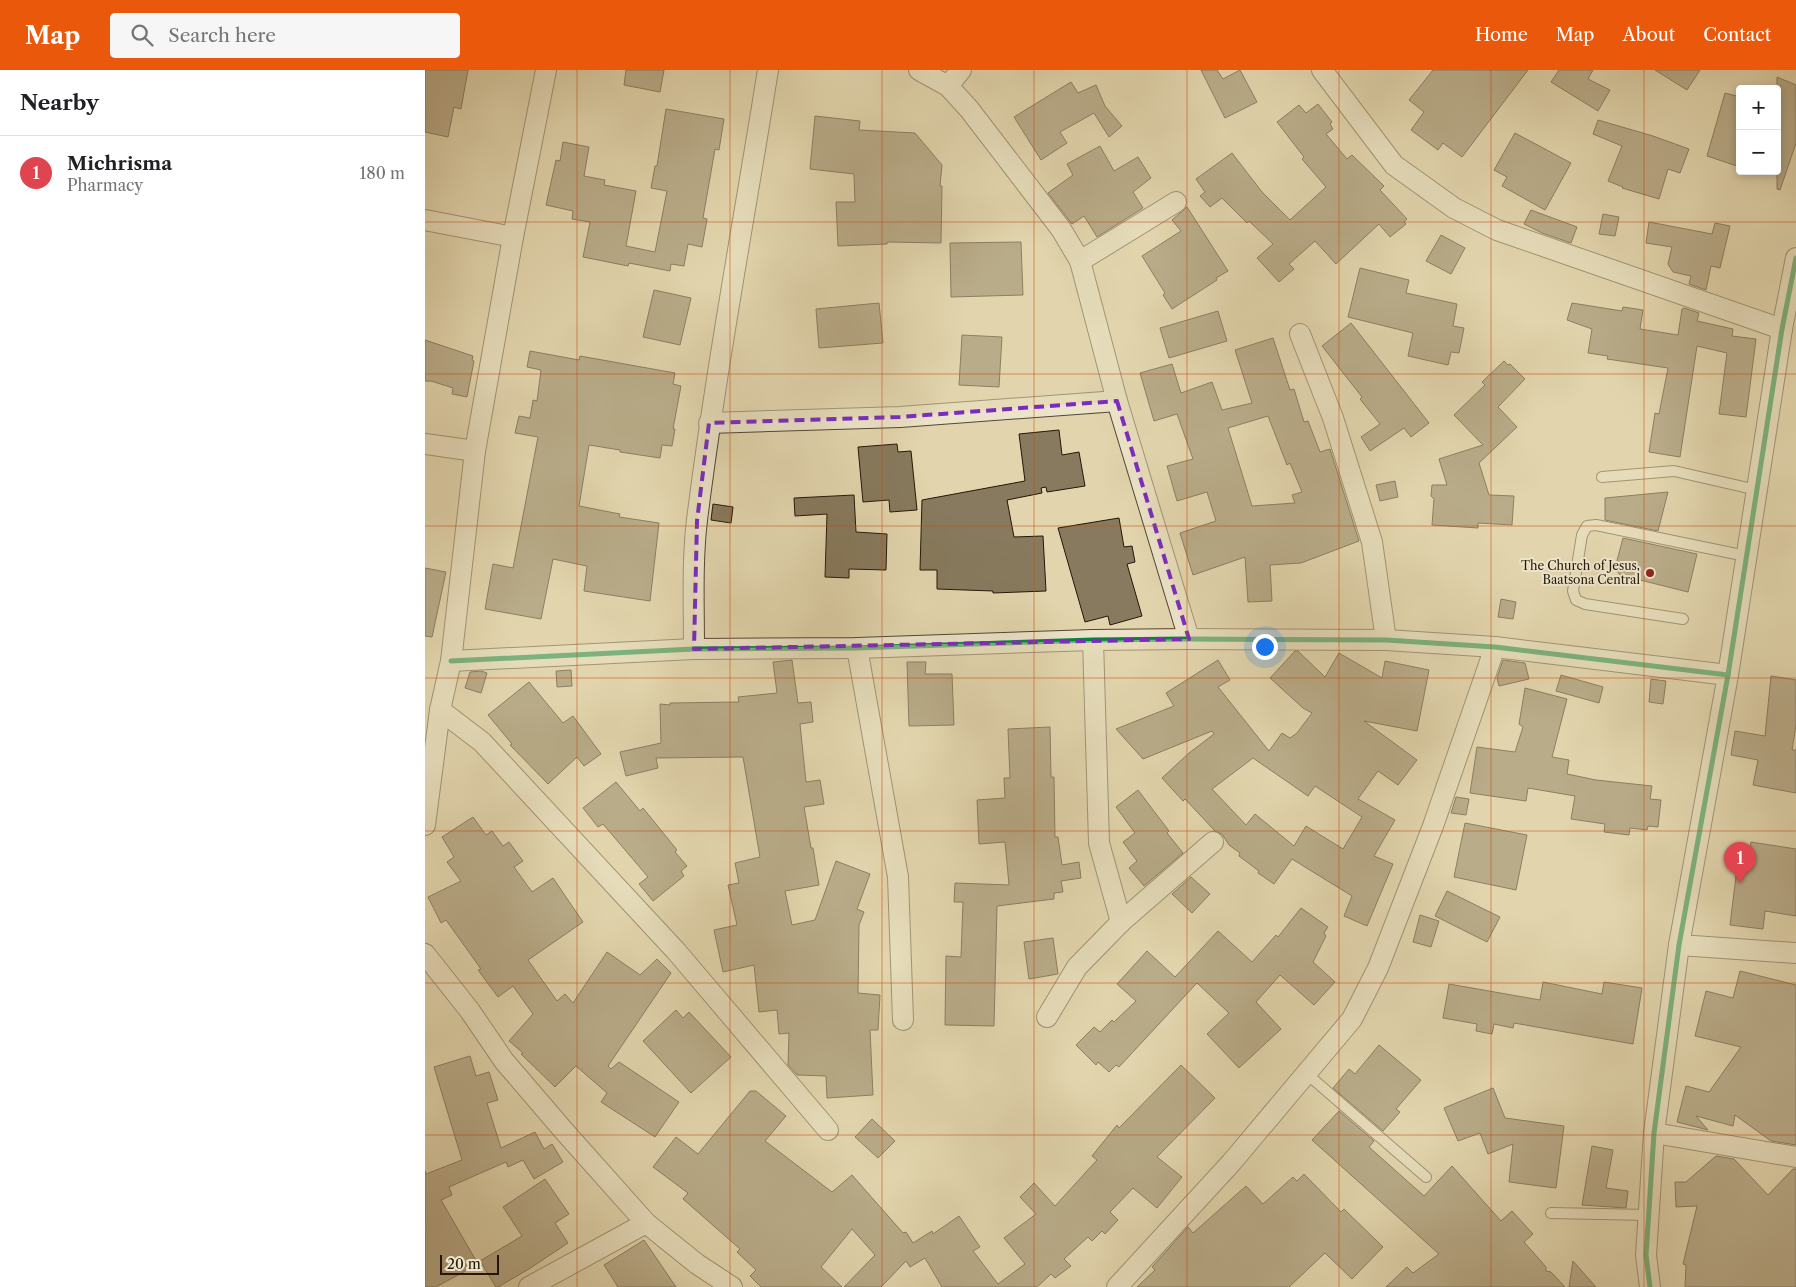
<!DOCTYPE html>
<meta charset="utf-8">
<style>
body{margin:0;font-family:"Libre Caslon Text",serif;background:#f6f6f6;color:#202124}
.controls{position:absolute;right:15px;top:15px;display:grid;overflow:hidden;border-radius:5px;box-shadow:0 2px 8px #0003}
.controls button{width:45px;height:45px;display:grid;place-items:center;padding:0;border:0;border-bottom:1px solid #e0e0e0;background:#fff;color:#202124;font:25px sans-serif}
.scale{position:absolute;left:15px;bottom:12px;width:59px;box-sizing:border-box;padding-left:5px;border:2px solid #251708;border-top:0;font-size:14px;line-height:18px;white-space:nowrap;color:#251708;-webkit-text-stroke:4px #ece4ca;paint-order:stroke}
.you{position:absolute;left:839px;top:576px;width:18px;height:18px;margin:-12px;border:4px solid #fff;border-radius:50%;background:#1a73e8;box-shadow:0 0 0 8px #1a73e833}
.badge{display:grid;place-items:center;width:32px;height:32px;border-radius:50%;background:#ea580c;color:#fff;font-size:16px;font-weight:700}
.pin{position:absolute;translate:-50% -41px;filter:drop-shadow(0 1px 2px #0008)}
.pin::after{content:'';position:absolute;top:26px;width:18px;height:15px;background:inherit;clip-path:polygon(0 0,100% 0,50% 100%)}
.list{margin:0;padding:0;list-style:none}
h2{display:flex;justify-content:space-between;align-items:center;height:65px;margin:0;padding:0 20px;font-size:21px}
h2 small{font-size:16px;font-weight:400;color:#757577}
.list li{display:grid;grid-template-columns:32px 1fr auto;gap:15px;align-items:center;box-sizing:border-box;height:75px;padding:0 20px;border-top:1px solid #e0e0e0}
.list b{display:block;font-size:19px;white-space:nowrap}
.list p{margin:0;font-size:16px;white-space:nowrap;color:#757577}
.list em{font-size:16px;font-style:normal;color:#757577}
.icon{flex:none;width:28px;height:28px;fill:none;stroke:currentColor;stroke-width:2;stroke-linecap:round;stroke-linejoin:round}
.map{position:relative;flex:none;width:1371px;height:1217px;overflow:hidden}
header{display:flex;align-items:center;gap:30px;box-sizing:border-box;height:70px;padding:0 25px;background:#ea580c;color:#fff}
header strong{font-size:24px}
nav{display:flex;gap:28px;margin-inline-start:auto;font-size:18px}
.search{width:350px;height:45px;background:#f6f6f6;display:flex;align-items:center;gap:12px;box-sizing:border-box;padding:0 18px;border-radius:5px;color:#757577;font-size:19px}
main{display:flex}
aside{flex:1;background:#fff}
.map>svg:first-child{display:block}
</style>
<header>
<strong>Map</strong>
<div class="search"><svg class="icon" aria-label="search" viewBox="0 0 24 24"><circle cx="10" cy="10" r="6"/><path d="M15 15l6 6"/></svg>Search here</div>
<nav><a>Home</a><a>Map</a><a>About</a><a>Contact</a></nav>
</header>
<main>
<aside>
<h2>Nearby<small></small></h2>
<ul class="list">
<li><span class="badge" style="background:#e0444e">1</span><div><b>Michrisma</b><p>Pharmacy</p></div><em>180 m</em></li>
</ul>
</aside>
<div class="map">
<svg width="1371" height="1217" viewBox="0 0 1371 1217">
<rect width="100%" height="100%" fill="#e2d5ad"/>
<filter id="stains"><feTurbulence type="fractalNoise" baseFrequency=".004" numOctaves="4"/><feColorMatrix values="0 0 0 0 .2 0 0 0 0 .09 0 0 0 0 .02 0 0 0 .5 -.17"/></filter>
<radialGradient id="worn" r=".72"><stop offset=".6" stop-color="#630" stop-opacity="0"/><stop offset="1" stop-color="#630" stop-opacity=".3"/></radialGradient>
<g fill="#877a5e" stroke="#251708" fill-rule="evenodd">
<polygon points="0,0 43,0 36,39 29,37 23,67 0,62"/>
<polygon points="201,0 239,0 235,22 199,15"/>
<polygon points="776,0 792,0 798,9 815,0 832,32 800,48"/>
<polygon points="1008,0 1103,0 1037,87 1018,73 1013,80 986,60 999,42 984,30"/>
<polygon points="1134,0 1168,0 1163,9 1185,20 1173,41 1126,12"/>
<polygon points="1230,0 1275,0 1262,20"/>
<polygon points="1352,7 1371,15 1371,73 1355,120 1352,119"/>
<polygon points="646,12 653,23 671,15 680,36 697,56 684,67 669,43 635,62 642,73 616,90 589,47"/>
<polygon points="1300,23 1315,27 1315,97 1282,86"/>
<polygon points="893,34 907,52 905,54 908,59 901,64 922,89 927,85 959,116 955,120 982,149 979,152 981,154 965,167 954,154 911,194 890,171 864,194 869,199 854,212 832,188 848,174 824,151 822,153 797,128 785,137 775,126 780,122 771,109 807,83 837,122 865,150 901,117 877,89 879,87 852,52 874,35 881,43"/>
<polygon points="241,39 299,49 294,80 290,79 278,148 282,149 277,177 263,174 259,196 246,194 245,201 204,193 203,196 158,187 165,152 147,149 148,141 121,135 131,90 135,91 138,72 164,77 159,106 180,110 179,115 211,121 201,176 230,182 242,121 226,118 230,96 232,96"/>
<polygon points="390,46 435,51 434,60 490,63 517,95 515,116 517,116 516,173 462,172 462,174 413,176 411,132 430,132 429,104 385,99"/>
<polygon points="1173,50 1228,66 1264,79 1255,103 1243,99 1234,129 1197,118 1198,117 1183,111 1197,76 1168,64"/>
<polygon points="1090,63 1146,93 1120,140 1077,116 1082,107 1069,100"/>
<polygon points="675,76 689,101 713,87 726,108 708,122 718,138 672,167 659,146 647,154 623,123 648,105 642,94"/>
<polygon points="762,137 803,201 791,208 792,210 747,239 738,225 740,223 717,186 756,161 747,150"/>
<polygon points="1106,140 1152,157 1146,173 1117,163 1099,154"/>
<polygon points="1178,144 1194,147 1190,166 1174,164"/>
<polygon points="1224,152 1287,164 1290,153 1305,156 1295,198 1286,196 1281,220 1264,214 1266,206 1248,202 1243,194 1247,177 1221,173"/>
<polygon points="1016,165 1040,178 1026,204 1001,191"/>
<polygon points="596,172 598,225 526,227 525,173"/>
<polygon points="935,198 984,210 981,223 1032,234 1028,256 1039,258 1034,283 1026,282 1023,295 983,286 988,263 923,247"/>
<polygon points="229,220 266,228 255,275 218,267"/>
<polygon points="454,233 458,273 394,278 391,239"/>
<polygon points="1147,233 1197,241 1198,237 1218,240 1215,259 1253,265 1257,239 1259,238 1274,243 1272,251 1308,259 1307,266 1331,269 1321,347 1294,344 1302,283 1272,276 1255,387 1224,382 1230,343 1234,344 1243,298 1182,289 1183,286 1163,283 1167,259 1142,250"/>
<polygon points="793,241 802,271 744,288 735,258"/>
<polygon points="926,253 1004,353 986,367 979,358 945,381 936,367 955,354 935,329 937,327 897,276"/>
<polygon points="537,265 577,267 574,317 534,315"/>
<path d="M848,268l17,52 4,-1 10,33 4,-1 12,31 10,-3 29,92 -58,22 -31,2 2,36 -24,1 -3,-45 -52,18 -13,-42 36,-12 -9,-29 -30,9 -10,-35 26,-7 -16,-45 -23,7 -14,-48 32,-9 9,29 31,-11 10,28 30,-7 -17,-53zM843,346l19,49 3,-2 12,29 -10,3 3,8 -43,3 -24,-78z"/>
<polygon points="0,270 48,286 47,290 49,291 42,327 27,324 28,318 6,311 0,311"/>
<polygon points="105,281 154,290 155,286 250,303 248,314 256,316 248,359 250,359 247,376 237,375 235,388 195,382 195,380 164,375 154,436 195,444 194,447 234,453 225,531 159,521 162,496 128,489 116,549 60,539 68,494 88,498 113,367 90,363 94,346 105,348 108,330 112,331 116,300 102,297"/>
<polygon points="1079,291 1083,295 1085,294 1100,309 1073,337 1092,357 1054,393 1064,425 1089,426 1087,455 1053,453 1053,458 1007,455 1009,429 1006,426 1007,415 1022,415 1014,389 1058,375 1029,345 1060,315 1057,312"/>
<polygon points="634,360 637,385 654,382 660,416 622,422 621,417 616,418 617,423 582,430 589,467 618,466 621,521 568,523 568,521 512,519 512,500 495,500 497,430 600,411 594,364"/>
<polygon points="472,374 473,382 486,381 492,440 465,442 464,430 438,432 433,377"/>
<polygon points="970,411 973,427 955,431 951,415"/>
<polygon points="1243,422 1233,461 1180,450 1180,428"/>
<polygon points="429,425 431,462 462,464 461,500 424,499 424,508 400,507 402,444 370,446 369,428"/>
<polygon points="288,434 308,437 306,453 286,450"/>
<polygon points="694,448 699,477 707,476 710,492 702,494 717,546 685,555 683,546 660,552 633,458"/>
<polygon points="1198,468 1272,484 1263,522 1195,505 1190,498"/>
<polygon points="0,498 21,502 7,567 0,566"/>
<polygon points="1076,529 1091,532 1088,549 1073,547"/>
<path d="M870,581h3l27,26 14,-24 43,25 3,-17 44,9 -12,61 -53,-10 53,39 -19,25 -20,-14 -20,28 37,21 -21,36 19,8 -26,62 -23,-10 8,-20 -60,-37 -18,25 -16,-11 1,-2 -20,-15 1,-3 -11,-8 -7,-11 -7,-3 -30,-32 -2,2 -21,-23 27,-25 25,-19 -2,-3 -69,28 -27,-30 58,-23 -8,-13 52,-33 12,20 -12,7 51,64 13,-18 8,5 7,-5 15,-20 -9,-5 -33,-30zM828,688l55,38 7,-10 47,31 -19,32 -37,-23 -12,20 -39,-32 -9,11 -34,-36z"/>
<polygon points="367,590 373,633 386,632 388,652 375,654 381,712 395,710 399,734 379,737 386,778 388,778 394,815 360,821 367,855 390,850 411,791 445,804 432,839 439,842 434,855 433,923 455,925 453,960 445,960 448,1025 402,1028 401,1006 372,1005 363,995 364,963 354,964 352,940 334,942 329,895 298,902 289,860 312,855 303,815 314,813 310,793 335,787 318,687 231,688 233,698 201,706 195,682 236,673 235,634 245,635 245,633 314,632 313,627 352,623 348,592"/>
<polygon points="1078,590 1100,593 1104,609 1074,616 1072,608"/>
<polygon points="482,592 501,592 500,604 527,604 529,655 484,656"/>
<polygon points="146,600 147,616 132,617 131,601"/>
<polygon points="56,601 62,603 56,623 40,618 45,602"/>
<polygon points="1136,605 1178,617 1174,633 1131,621"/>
<polygon points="1346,606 1371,610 1371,655 1367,680 1371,680 1371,723 1328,715 1333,690 1306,685 1310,661 1340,666"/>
<polygon points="1226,609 1241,611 1238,634 1224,632"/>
<polygon points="104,612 138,653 148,646 176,684 159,696 152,687 123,714 85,675 87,674 63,645"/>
<polygon points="1100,618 1142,629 1127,687 1144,690 1142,704 1171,710 1227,716 1225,729 1236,730 1233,757 1223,756 1222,760 1205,758 1204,765 1179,762 1180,754 1146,749 1150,726 1103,718 1101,731 1045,723 1052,677 1090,682 1098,657 1094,654"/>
<polygon points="625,657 626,707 629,707 630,767 633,767 637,795 654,792 656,808 636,811 638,822 629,823 629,829 572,836 569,956 520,955 521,886 536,887 538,832 529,832 530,813 584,815 580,772 554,774 552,730 580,728 579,708 585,708 583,659"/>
<polygon points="191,712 215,741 218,738 252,780 250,782 262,796 256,801 259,806 228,831 214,814 223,807 178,754 173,757 158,738"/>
<polygon points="713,720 744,761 742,763 758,783 719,816 704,798 712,791 698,772 710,763 691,737"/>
<polygon points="1031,727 1044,729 1041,745 1026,743"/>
<polygon points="48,747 61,765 67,761 78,776 84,772 98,791 89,797 107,822 128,808 158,852 103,890 132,931 140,924 148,933 182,882 215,905 232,889 246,903 183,996 186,999 194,992 254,1032 230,1067 176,1032 182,1023 151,996 130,1017 96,984 98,983 84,971 108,944 88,916 73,927 53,900 56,899 21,850 16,853 3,827 36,811 22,792 29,787 17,767"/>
<polygon points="1040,753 1102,765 1091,820 1029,807"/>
<polygon points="1326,772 1371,779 1371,846 1340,841 1338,859 1305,855 1312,798 1322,800"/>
<polygon points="766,807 785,824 767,843 747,824"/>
<polygon points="1022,821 1075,847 1062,872 1010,846"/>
<polygon points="876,838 903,857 899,863 901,866 888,892 910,912 889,935 855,905 831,932 856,959 814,998 782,964 804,943 772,913 694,997 691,995 684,1002 673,992 671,995 651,975 669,957 675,962 687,950 689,952 711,931 692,914 722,881 750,907 793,861 827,892 851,865 853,867"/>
<polygon points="995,845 1014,851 1006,877 988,872"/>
<polygon points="628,868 633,904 604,909 599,872"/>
<polygon points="1315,901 1371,915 1371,1075 1346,1071 1310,1045 1308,1056 1271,1046 1283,1060 1252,1052 1261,1016 1284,1022 1316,977 1270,966 1281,921 1308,928"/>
<polygon points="1118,912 1177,924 1179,912 1217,918 1208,974 1089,953 1088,958 1069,954 1067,964 1051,961 1052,954 1018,948 1024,914 1115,930"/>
<polygon points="251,940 258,948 264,942 306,987 266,1023 218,971"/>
<polygon points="954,975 996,1010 971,1039 975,1042 958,1061 908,1018 924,999 930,1004"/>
<polygon points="45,986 51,1006 64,1002 73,1030 62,1033 76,1078 110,1062 119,1079 127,1074 138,1092 109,1109 98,1090 83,1097 81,1092 24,1117 27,1125 16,1130 53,1194 11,1217 0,1217 0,1101 1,1104 37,1090 9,997"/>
<polygon points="756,995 790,1028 732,1087 757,1107 732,1138 708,1118 685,1142 693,1150 680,1164 677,1161 667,1171 663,1167 639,1189 646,1196 630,1208 626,1204 612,1217 517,1217 500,1188 485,1197 481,1191 456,1217 419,1217 450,1185 427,1159 396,1197 417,1217 336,1217 325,1206 331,1200 312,1182 315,1179 258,1129 263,1123 228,1097 251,1067 273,1084 325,1021 331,1021 361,1046 340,1071 407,1122 427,1105 478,1163 481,1162 488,1173 507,1161 508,1164 534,1146 555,1177 548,1181 573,1214 600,1194 579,1168 611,1144 595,1127 609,1113 630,1136 672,1090 667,1086 692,1055 694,1058"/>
<polygon points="1068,1018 1080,1048 1139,1056 1131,1118 1084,1112 1088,1074 1063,1084 1055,1063 1033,1071 1019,1038"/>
<polygon points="914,1041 949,1071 944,1077 999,1126 1027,1096 1076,1151 1087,1141 1108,1164 1099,1172 1121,1197 1121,1201 1126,1202 1140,1217 961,1217 982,1197 988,1203 1014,1184 887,1070"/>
<polygon points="447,1049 470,1071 453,1088 430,1067"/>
<polygon points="1167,1076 1188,1080 1181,1118 1203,1121 1201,1138 1157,1135"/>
<polygon points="1291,1086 1309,1089 1343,1125 1368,1099 1371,1099 1371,1217 1260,1217 1261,1195 1258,1194 1272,1136 1251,1137 1250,1112 1261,1112"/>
<polygon points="879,1104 916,1142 919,1139 958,1177 927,1209 900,1183 864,1217 712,1217 730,1200 727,1197 763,1157 768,1163 821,1116 838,1134 868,1107 872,1111"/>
<polygon points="120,1109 144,1144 130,1153 143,1173 104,1199 73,1217 71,1217 55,1191 97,1166 78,1137"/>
<polygon points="219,1170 251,1217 193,1217 179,1195"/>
<polygon points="1148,1191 1171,1217 1144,1217"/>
</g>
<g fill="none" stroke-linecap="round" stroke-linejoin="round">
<defs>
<g id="lane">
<polyline points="1177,407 1249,401 1332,420"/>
<polyline points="1258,549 1160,534 1151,530 1148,521 1157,465 1162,456 1171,455 1321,486"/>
<polyline points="882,1004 1001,1107"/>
<polyline points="1126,1143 1223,1145"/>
</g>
<g id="street">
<polyline points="494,0 523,16 544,39 636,159 655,191 692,331 764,569"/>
<polyline points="897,0 969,95 1029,138 1072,160 1357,259"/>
<polyline points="523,16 536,0"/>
<polyline points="0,150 88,167"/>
<polyline points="655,191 751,132"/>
<polyline points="875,264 908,348 947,472 961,570"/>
<polyline points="284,353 475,347 692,331"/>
<polyline points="0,374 50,381"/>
<polyline points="668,570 674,773 696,852"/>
<polyline points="432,578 473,807 478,950"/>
<path d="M269,579c0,-43 -2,-87 3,-129 19,-151 47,-300 71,-450"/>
<polyline points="26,591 269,579 432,578 668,570 764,569 961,570 1070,577 1303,605"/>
<polyline points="15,640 57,672 251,881 403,1060"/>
<polyline points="0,755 15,640 26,591 50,381 88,167 121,0"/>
<polyline points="1254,875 1371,883"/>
<polyline points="0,884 45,941 79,991 139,1061 221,1153 272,1194 307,1217"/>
<polyline points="622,947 652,897 696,852 788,772"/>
<polyline points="1229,1063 1371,1087"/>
<polyline points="104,1217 221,1153"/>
<polyline points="692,1217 806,1093 927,949 953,898 1008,756 1070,577"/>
<polyline points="1225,1217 1221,1185 1229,1063 1254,875 1303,605 1357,259 1371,188"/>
</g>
</defs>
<use href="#lane" stroke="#544631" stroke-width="12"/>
<use href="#street" stroke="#544631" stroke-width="22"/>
<use href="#lane" stroke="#ece4ca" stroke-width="10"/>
<use href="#street" stroke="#ece4ca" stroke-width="20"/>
<defs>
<g id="cycleway">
<polyline points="26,591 269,579 432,578 668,570 764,569 961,570 1070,577 1303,605"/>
<polyline points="1225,1217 1221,1185 1229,1063 1254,875 1303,605 1357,259 1371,188"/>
</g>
</defs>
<use href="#cycleway" stroke="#ece4ca" stroke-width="8"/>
<use href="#cycleway" stroke="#00873e" stroke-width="5"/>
</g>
<path d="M0 0H1371V1217H0ZM692,331l72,238 -495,10 3,-128 12,-98 191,-6z" fill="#e2d5ad" fill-opacity=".55" fill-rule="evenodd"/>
<path fill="none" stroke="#7b2cbf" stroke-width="4" stroke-dasharray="10 6" stroke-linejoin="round" d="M692,331l72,238 -495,10 3,-128 12,-98 191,-6z"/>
<path fill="none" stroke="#cb4f0b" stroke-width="1" stroke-opacity="0.55" d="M152,0v1217M305,0v1217M457,0v1217M609,0v1217M762,0v1217M914,0v1217M1066,0v1217M1219,0v1217M0,152h1371M0,304h1371M0,456h1371M0,608h1371M0,761h1371M0,913h1371M0,1065h1371"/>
<circle fill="#8f2418" stroke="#ece4ca" stroke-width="2" cx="1225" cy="503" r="5"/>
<g text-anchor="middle" stroke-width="4" stroke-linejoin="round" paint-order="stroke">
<g font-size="12" fill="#251708" stroke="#ece4ca" text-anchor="end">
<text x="1215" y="500">The Church of Jesus,<tspan x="1215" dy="14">Baatsona Central</tspan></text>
</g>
</g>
<rect width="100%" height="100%" filter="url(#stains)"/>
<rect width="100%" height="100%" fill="url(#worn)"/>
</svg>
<div class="controls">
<button>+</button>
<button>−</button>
</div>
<div class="scale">20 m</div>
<div class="you"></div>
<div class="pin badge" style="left:1315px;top:813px;background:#e0444e">1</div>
</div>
</main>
